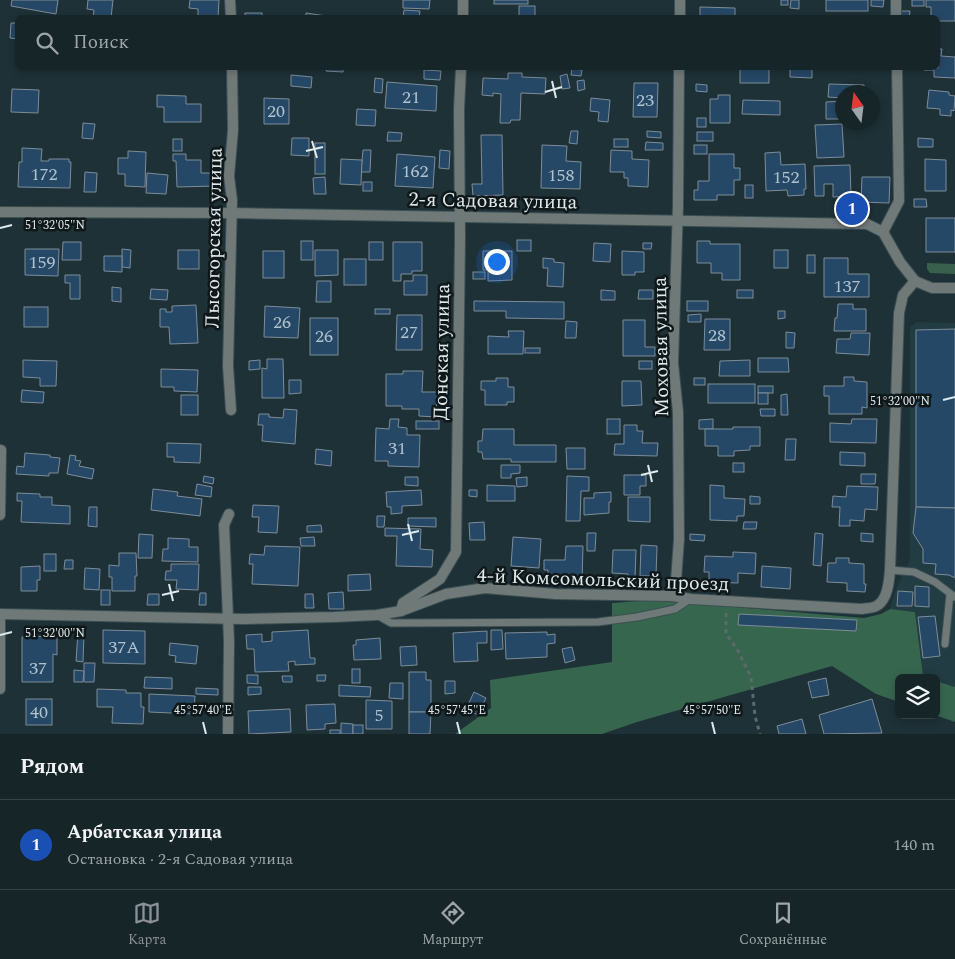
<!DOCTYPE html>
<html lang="ru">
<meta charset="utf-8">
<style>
body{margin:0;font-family:Spectral,serif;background:#1f2d30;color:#f1f3f6}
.controls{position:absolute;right:15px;bottom:15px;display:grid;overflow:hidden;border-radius:8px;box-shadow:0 2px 8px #0003}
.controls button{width:45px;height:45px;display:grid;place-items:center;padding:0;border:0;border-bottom:1px solid #354245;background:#162528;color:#f1f3f6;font:25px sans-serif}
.compass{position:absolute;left:835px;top:85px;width:45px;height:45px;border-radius:50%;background:#162528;box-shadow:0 2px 8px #0003;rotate:346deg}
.you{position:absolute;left:496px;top:261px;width:18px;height:18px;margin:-12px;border:4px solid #fff;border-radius:50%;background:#1a73e8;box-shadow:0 0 0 8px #1a73e833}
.badge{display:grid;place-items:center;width:32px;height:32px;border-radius:50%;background:#8c9099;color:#fff;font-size:16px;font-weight:700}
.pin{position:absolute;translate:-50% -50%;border:2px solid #fff;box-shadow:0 1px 5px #0006}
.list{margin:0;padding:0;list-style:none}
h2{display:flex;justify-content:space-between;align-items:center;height:65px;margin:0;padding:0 20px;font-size:21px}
h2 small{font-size:16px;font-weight:400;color:#9ea5a8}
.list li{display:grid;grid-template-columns:32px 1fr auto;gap:15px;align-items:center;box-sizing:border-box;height:90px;padding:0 20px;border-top:1px solid #354245}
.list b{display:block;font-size:19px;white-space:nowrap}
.list p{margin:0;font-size:16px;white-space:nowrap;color:#9ea5a8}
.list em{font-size:16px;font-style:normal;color:#9ea5a8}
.icon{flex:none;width:28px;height:28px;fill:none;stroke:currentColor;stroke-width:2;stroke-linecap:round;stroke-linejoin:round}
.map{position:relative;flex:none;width:955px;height:734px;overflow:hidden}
.search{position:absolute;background:#162528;box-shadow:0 2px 8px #0003;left:15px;right:15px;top:15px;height:55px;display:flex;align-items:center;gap:12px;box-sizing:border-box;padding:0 18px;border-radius:8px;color:#9ea5a8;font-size:19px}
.sheet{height:155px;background:#162528}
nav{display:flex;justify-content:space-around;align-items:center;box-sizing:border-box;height:70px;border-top:1px solid #354245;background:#162528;font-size:14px;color:#9ea5a8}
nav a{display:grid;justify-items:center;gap:2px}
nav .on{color:#8c9099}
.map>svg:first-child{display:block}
</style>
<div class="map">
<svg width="955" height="734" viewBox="0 0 955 734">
<rect width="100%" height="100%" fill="#1e3136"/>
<polygon fill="#213c42" points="917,322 955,323 955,687 936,681 936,678 923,676 915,612 890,609 896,589 910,560 910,327"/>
<polygon fill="#39604c" points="927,263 955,264 955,274 930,273 927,269"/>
<g fill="#37664f">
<polygon points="655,600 864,618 881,614 890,609 915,612 923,676 927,678 899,678 899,702 876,694 832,666 637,722 602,734 455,734 491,708 490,680 612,662 612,603"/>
<polygon points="936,681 955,687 955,722 935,715"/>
</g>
<g fill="#264867" stroke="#7e8c99">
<polygon points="12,0 58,0 56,14 11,6"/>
<polygon points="88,0 113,0 111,18 93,18 94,10 87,9"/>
<polygon points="190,0 219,0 218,18 198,18 198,9 189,8"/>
<polygon points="403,0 430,0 429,9 403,8"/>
<rect x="494" y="0" width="34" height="4"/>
<rect x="781" y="0" width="7" height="5"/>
<polygon points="791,0 799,0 799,9 790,8"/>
<rect x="826" y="0" width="42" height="11"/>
<polygon points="871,0 884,0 883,7 871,6"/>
<rect x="912" y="0" width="12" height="6"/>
<polygon points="926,0 955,0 955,21 938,21 938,18 931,18 931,7 926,7"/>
<rect x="519" y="6" width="16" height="11"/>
<polygon points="700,7 735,8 735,18 700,18"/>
<polygon points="404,10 420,11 419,18 403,17"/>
<polygon points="901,11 910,11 909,18 901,18"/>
<rect x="245" y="13" width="17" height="5"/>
<polygon points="306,13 333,17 333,18 306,18"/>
<polygon points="11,23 18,23 18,39 10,38"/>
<polygon points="938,49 942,49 941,56 955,57 955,78 934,77 934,70 924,70 924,68 938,68"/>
<polygon points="327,68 343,68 343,72 326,71"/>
<rect x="617" y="68" width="32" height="1"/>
<polygon points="790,68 812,68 812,78 790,77"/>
<polygon points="572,69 582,70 581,76 571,75"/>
<rect x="740" y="69" width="29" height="14"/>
<polygon points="424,70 441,71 440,80 424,79"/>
<polygon points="508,73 522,73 522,77 546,78 545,94 521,93 520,120 511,120 510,123 500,123 501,94 493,93 493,96 482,95 483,78 508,79"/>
<polygon points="567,74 570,88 562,89 560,76"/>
<polygon points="291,75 312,77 311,88 291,86"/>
<polygon points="375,78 383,79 382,93 374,92"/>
<polygon points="584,80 585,89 578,91 577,81"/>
<polygon points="387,82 437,86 436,111 385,108"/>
<polygon points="634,83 658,83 657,117 633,117"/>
<polygon points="696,84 707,85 707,92 696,91"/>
<polygon points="829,84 864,85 864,92 842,92 842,98 828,97"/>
<polygon points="12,89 39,90 38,113 11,112"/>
<polygon points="929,90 949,92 949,95 955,96 954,111 951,110 951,116 940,115 940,109 927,108"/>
<polygon points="157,95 186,96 186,104 201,104 201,122 164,122 164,107 157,107"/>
<polygon points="718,95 730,95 730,123 710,123 710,99 718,99"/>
<polygon points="264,98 289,99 289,124 264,124"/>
<polygon points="591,98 610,100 608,122 598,121 599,112 590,111"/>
<polygon points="743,100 780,101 780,115 742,114"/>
<polygon points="842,101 842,119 826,119 826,102"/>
<polygon points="357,109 376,110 375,126 356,125"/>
<rect x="697" y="118" width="9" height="9"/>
<polygon points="83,123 95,124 93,139 82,138"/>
<polygon points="842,124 844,157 817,158 815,125"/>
<polygon points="571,131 578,131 577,144 569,143"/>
<polygon points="647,131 661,132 661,138 647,137"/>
<polygon points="388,132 402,133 401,141 387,141"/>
<rect x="697" y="132" width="16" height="9"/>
<polygon points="481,135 502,135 503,195 473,196 472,184 482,184"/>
<polygon points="292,138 309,138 309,156 291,155"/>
<polygon points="918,138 933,139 933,147 918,147"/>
<rect x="173" y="139" width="9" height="12"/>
<rect x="614" y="139" width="14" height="8"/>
<polygon points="646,142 663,143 663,150 645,150"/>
<rect x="315" y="143" width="10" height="31"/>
<polygon points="542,145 567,146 566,161 581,162 580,189 541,188"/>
<rect x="694" y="145" width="13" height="9"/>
<polygon points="22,148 42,149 41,161 49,161 49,159 69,159 69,162 71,162 70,188 18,187 19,162 22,162"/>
<polygon points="363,150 371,150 370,172 361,172"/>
<polygon points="440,150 450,151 449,169 439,168"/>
<polygon points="611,150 632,151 632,159 649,160 648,187 628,186 628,178 624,178 624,172 610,172"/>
<polygon points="128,151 146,152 145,187 125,186 125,174 118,174 118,158 128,158"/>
<polygon points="780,152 781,165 805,164 806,189 804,189 804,195 788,196 787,190 766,191 765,153"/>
<polygon points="173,154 186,154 186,160 201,160 201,173 215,173 215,186 177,187 176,161 173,161"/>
<polygon points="397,154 435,157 433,188 395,186"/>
<polygon points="709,154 734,154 734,168 740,168 740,180 734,180 734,195 717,195 717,200 694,200 694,190 698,190 698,181 709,181"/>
<polygon points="341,159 362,160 361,185 340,184"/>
<polygon points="925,159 946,160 946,191 925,191"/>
<polygon points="850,165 851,196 833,197 833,184 824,184 824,196 815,196 814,166"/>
<polygon points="85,172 97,173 96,192 84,192"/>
<polygon points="147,173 168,175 166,194 146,193"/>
<polygon points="325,177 326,194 314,194 313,178"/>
<polygon points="862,177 890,177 889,203 861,202"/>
<rect x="363" y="182" width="9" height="9"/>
<rect x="745" y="185" width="8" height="13"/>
<polygon points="914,199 926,199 927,207 914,207"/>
<rect x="926" y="218" width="29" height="34"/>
<rect x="517" y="240" width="14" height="11"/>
<rect x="301" y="241" width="12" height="19"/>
<polygon points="697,241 710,241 710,244 740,244 740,280 722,280 722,273 711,273 711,263 697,263"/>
<polygon points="63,242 81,242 81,260 62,260"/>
<rect x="369" y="242" width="14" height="18"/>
<polygon points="393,242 422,242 422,271 412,271 412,274 401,274 401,281 393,281"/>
<polygon points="594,243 611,244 610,262 593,261"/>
<polygon points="643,243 652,243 651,249 643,249"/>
<polygon points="25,249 59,249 58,276 25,275"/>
<polygon points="122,249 131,250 130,268 122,267"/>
<rect x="178" y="250" width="21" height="19"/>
<polygon points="315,250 338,250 338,275 315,276"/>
<rect x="774" y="250" width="14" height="18"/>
<rect x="263" y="251" width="21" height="27"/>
<polygon points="483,251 512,251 512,280 488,281 488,270 483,270"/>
<polygon points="622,251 644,252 644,272 635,272 635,275 622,275"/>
<rect x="807" y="255" width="8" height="18"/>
<polygon points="104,256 122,256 122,272 104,271"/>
<polygon points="543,258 554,259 554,262 564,263 563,287 547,286 548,268 543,268"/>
<polygon points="824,258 848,258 848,274 869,274 869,297 824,297"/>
<rect x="344" y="259" width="22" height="26"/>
<rect x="473" y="272" width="12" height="7"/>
<polygon points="65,275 80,275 80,299 70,299 70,283 65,283"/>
<polygon points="413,275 427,275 427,295 404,295 404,281 413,281"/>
<polygon points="317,281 331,281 331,302 316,302"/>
<polygon points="112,287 121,288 121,302 112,301"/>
<polygon points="151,289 168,290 167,300 150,299"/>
<polygon points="601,290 615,291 615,300 601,300"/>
<polygon points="639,290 653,290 653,299 638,299"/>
<rect x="737" y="290" width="16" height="8"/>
<polygon points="474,301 564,302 564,319 506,318 506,311 474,311"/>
<rect x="687" y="301" width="21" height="10"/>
<polygon points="838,304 853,304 853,309 866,309 866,331 834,331 835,318 837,318"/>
<polygon points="196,305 198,343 170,344 169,327 160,327 160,309 166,309 166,312 172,312 172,306"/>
<polygon points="265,306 300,308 298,338 264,337"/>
<rect x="24" y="307" width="24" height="20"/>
<rect x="375" y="309" width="15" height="5"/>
<polygon points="778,311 785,311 785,318 778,319"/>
<polygon points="701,314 701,322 688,322 688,315"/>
<polygon points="397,315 422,315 422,350 396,350"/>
<rect x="310" y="318" width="28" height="37"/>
<polygon points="705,319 730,319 730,350 704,350"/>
<polygon points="623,320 645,320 645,347 655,347 655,356 623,356"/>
<polygon points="566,321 577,322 576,338 565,338"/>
<polygon points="955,329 955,508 916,507 916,330"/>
<polygon points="508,331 524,331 523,354 488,354 488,336 509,337"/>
<polygon points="786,332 795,333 794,348 786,348"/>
<polygon points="851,333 870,333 869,355 836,353 837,339 850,339"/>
<rect x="525" y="348" width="15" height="5"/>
<polygon points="758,358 788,358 789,372 758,372"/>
<polygon points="267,359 283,359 284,398 262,398 262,368 267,369"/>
<polygon points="23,360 57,361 56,386 40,386 40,378 23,377"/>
<polygon points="260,360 260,369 249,370 249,361"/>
<polygon points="750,360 750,376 719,376 720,361"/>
<rect x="639" y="361" width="13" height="8"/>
<polygon points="161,369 198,370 197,392 174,391 174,387 161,387"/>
<polygon points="403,371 423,371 422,392 437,392 436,417 419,416 419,409 402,409 402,406 386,406 386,374 403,374"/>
<polygon points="844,377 854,377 854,381 867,382 867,408 862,407 862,414 829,414 829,396 824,396 824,386 844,386"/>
<polygon points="496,378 508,378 508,387 514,387 514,402 507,402 507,405 485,405 485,390 481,390 481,381 496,381"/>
<rect x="694" y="378" width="11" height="7"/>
<polygon points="289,380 301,380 301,393 289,394"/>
<polygon points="622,381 641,381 642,405 622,406"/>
<rect x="708" y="384" width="47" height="19"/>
<rect x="758" y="386" width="15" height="7"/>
<polygon points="22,390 44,392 43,403 21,402"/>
<rect x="758" y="393" width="10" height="11"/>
<polygon points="787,394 788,415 781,415 781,395"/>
<rect x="181" y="395" width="17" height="20"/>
<polygon points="284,409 297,410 295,444 262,441 263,425 258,425 259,414 269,414 269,417 283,418"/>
<polygon points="760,409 775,409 775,416 761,416"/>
<polygon points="390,419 399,419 398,427 407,428 407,435 420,435 419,467 388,466 388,461 375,461 376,428 389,429"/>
<rect x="607" y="419" width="13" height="15"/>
<polygon points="713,419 713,429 699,429 699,420"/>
<polygon points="852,419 877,419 876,443 830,442 830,423 851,424"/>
<rect x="416" y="421" width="23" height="8"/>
<polygon points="624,425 637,425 637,431 643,431 642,443 658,443 657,456 614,455 615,444 624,444"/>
<polygon points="733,427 760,427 760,446 750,446 750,450 734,451 734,456 718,456 718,446 705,446 705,429 733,429"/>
<polygon points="483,429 514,429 514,445 556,445 556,462 511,462 511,459 483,459 482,452 478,452 478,441 482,441"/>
<polygon points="786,439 796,439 795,460 785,460"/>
<polygon points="167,443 201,444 200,463 174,462 174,457 167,457"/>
<polygon points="566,448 585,448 585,469 567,469"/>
<polygon points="316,449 332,451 331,466 315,464"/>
<polygon points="840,452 865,453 865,466 840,465"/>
<polygon points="25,453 50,455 50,457 60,458 58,473 49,473 49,476 16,474 17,466 24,467"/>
<polygon points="70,455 76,456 75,460 81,461 79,466 94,469 92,479 67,474"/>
<rect x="733" y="463" width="11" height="9"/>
<polygon points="501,465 520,465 520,473 511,474 511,478 501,478"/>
<polygon points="861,474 876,474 875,484 861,484"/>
<polygon points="624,475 646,475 646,486 640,486 640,495 624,495"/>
<polygon points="204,476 214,478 213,484 203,482"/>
<polygon points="567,476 589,477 589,491 581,491 580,521 566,521"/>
<polygon points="405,477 418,477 418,486 405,485"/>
<polygon points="527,477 527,486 517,487 516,478"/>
<polygon points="197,484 212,487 211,497 195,495"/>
<polygon points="487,485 515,486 515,501 487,501"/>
<polygon points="710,485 724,486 724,498 745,499 744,516 737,516 737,521 710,520"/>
<polygon points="847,486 878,487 877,510 865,509 864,521 850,520 850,526 839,526 840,507 832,507 833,496 846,497"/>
<polygon points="153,489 178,492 177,496 202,499 200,516 151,510"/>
<polygon points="421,490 422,505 402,506 402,513 391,514 391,507 387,507 386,492"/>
<polygon points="469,490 477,490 477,497 469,496"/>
<polygon points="611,492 611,502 609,502 609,513 584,515 584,498 594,498 594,493"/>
<polygon points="17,493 40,494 40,497 52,497 52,505 70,506 70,524 21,522 22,501 17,501"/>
<polygon points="750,496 760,497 760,504 750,504"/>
<polygon points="628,497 650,497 650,522 628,521"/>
<polygon points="253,505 279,506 277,533 258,532 259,517 252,517"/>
<polygon points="89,507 97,507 97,527 88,526"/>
<polygon points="916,507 955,508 955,578 949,575 935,574 936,564 923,563 923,549 913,533"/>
<polygon points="377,516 385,516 384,527 377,527"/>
<polygon points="408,518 436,518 436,527 408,526"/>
<polygon points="484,522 485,540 470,540 469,523"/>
<polygon points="744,522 757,522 756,529 743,529"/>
<polygon points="321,525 322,532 307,532 307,526"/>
<polygon points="385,528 421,529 420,549 433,550 432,567 396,566 397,536 385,536"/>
<polygon points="587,533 596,533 595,551 587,551"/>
<polygon points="815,533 823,534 821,566 813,565"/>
<polygon points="861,533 873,534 873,542 861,541"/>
<polygon points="139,534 153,535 152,558 138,558"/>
<polygon points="690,534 705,535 704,541 690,540"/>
<polygon points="314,537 315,546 301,546 300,538"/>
<polygon points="513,537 541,539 539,568 511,566"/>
<polygon points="168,538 189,539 189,547 198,547 198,562 162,561 163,549 168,549"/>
<polygon points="641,545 657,546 656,576 640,576"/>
<polygon points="265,546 300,547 298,586 252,584 253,564 249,564 250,554 264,555"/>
<polygon points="566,546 583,546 582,581 548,580 548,570 544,570 544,560 565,560"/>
<polygon points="613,550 636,550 635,578 642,578 642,585 627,585 628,574 612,573"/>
<polygon points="733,552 756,553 755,574 738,573 738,583 709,582 709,572 704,572 705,556 733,557"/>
<polygon points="119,553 136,553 137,576 135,576 135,591 112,591 112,577 109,577 109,565 119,566"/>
<rect x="44" y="554" width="12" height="17"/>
<polygon points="836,558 849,558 849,563 864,564 864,584 866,584 865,592 847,591 847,583 827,582 828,563 836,563"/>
<polygon points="65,560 73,560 73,569 64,569"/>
<polygon points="171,564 199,564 198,590 176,589 177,580 165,580 166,571 171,571"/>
<polygon points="40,566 40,580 37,580 37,591 21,591 21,567"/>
<polygon points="762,566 791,568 790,589 761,587"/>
<polygon points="85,568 100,569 99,590 84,589"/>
<polygon points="370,574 371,590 348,591 348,575"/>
<polygon points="915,586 929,587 929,607 915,606"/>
<rect x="101" y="590" width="9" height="15"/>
<polygon points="898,591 913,592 912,606 897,606"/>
<polygon points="343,592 344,609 329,609 328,593"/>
<polygon points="200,593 206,593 206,605 199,605"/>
<polygon points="148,594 159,594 159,605 147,605"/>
<polygon points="305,594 313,594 314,608 305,608"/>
<polygon points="739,614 857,620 856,631 738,625"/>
<polygon points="935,616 940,656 923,658 918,617"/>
<polygon points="103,630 145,631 145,664 103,663"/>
<polygon points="308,630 310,658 315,658 315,664 295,665 295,661 288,662 289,671 255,672 254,649 247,649 246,635 262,634 262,642 272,641 272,632"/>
<polygon points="491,630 502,630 503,649 491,650"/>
<polygon points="487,631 487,643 477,643 478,661 454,662 453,633"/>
<polygon points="78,632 84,633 83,662 76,661"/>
<polygon points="547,632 547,635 555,634 555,643 547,644 547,657 506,659 505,633"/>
<polygon points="57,636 57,655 53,654 53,682 22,682 22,637"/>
<polygon points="380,638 381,659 354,660 353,645 356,645 356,640"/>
<polygon points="170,643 198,646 196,664 175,662 176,656 169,655"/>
<polygon points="416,646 417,665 401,666 400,647"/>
<polygon points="572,647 575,660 565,663 562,649"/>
<polygon points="84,663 95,663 94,682 84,682"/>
<rect x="352" y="669" width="8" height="14"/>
<polygon points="74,670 84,671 83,682 74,682"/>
<polygon points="409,672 426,672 426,680 431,680 431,712 409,712"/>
<polygon points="247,675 258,675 258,684 247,683"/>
<polygon points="317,675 326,675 325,681 317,681"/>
<polygon points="282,676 292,676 292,682 283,682"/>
<polygon points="145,677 172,678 172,689 144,688"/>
<polygon points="826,678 829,695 812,698 808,682"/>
<polygon points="445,681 455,681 455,693 445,694"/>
<polygon points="390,683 403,683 403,699 389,698"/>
<polygon points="339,685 371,687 370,697 339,696"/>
<polygon points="248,687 261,687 261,694 248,695"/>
<polygon points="196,688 218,689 218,695 196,694"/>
<polygon points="97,689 126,690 126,693 141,693 141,707 144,707 143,724 112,723 113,707 97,707"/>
<polygon points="474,692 486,698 478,715 466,709"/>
<polygon points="149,694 195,696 194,714 149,712"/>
<rect x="26" y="699" width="26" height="26"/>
<polygon points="872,699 882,733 824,734 819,715"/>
<polygon points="366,700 392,701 392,729 366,729"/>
<polygon points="335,704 336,723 325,724 325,729 307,730 306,705"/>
<polygon points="290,709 291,732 249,734 248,711"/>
<polygon points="409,712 431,712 430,734 409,734"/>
<polygon points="802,719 806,734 779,734 777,726"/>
<polygon points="341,723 353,724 353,734 341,734"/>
<rect x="353" y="725" width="10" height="9"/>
<rect x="330" y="730" width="10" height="4"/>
</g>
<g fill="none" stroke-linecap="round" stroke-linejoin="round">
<defs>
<g id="service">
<polyline points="890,570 914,572 935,582 955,597"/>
<polyline points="377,615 391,623 598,622 637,617 675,609 690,599"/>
<polyline points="945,644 950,594"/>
</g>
<g id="minor">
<polyline points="230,0 231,18"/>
<polyline points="463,0 463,18"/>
<polyline points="680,0 680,18"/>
<polyline points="896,18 896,0"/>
<polyline points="883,232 899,201 897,68"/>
<polyline points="231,410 228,366 232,200 229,176 233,130 232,68"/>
<polyline points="0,515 1,450"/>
<polyline points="672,596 676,581 679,539 678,412 673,363 678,206 679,68"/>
<polyline points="401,611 403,603 440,579 456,552 460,238 459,109 461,68"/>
<path d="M0,614l243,5 91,-2 43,-2 24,-4 45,-17 39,-6 71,6 116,2 19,3 171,10c5,-1 13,-1 16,-4 10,-7 11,-24 12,-35l9,-257 4,-18 12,-14"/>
<polyline points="0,689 0,614"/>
<polyline points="228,734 229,641 224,525 229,514"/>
</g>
<polyline id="tertiary" points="0,212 232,213 867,224 883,232 900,262 915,281 932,288 955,288"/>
</defs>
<use href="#service" stroke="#3d4f53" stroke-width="9"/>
<use href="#minor" stroke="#3d4f53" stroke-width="12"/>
<use href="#tertiary" stroke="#3d4f53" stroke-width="12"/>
<polyline stroke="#5a6a6f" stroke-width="3" stroke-dasharray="4 4" stroke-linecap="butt" points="726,613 726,634 737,649 751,677 755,716 760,734"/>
<use href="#service" stroke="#6f7978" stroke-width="7"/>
<use href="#minor" stroke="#6f7978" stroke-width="10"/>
<use href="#tertiary" stroke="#6f7978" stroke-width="10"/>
</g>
<path fill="none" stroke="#dfeaee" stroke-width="2" d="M552,81l4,17M545,92l17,-5M312,141l5,17M306,151l17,-4M0,228l12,-3M943,400l12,-3M648,465l4,17M641,475l17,-4M408,524l4,17M402,535l17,-4M169,584l4,17M162,595l17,-4M0,635l12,-3M203,722l3,12M457,722l3,12M712,722l3,12"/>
<g text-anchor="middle" stroke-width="5" stroke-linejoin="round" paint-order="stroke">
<g font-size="18" fill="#b1c2cc">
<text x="411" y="103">21</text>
<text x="645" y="106">23</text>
<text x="276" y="117">20</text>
<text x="415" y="177">162</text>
<text x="44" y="180">172</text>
<text x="561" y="181">158</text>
<text x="786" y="183">152</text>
<text x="42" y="268">159</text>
<text x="847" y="292">137</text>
<text x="282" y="328">26</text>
<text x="409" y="338">27</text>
<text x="717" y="341">28</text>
<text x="324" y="342">26</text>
<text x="397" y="454">31</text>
<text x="124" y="653">37А</text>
<text x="38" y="674">37</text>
<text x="39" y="718">40</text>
<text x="379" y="721">5</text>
</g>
<g font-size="20" fill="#dfeaee" stroke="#0f1719">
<text transform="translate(493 200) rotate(1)" y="7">2-я Садовая улица</text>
<text transform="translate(213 238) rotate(-89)" y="7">Лысогорская улица</text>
<text transform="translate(660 347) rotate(-91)" y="7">Моховая улица</text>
<text transform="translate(441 352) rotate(-89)" y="7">Донская улица</text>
<text transform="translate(603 579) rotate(2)" y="7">4-й Комсомольский проезд</text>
</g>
</g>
<g font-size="12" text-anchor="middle" fill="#dfeaee" stroke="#0f1719" stroke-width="5" stroke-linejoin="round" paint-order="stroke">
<text x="55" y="229">51°32'05"N</text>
<text x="900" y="405">51°32'00"N</text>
<text x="55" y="637">51°32'00"N</text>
<text x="203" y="714">45°57'40"E</text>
<text x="457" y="714">45°57'45"E</text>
<text x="712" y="714">45°57'50"E</text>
</g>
</svg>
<div class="controls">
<button><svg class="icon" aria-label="layers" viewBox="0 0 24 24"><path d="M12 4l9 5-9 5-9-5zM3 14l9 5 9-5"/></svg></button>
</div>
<svg class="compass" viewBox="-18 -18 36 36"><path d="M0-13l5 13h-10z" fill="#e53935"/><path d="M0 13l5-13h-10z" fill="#9ea5a8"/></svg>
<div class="you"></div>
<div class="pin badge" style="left:852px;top:209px;background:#1a4fb4">1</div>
<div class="search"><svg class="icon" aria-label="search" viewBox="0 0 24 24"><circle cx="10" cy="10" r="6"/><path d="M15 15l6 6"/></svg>Поиск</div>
</div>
<section class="sheet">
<h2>Рядом<small></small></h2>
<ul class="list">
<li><span class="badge" style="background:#1a4fb4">1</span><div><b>Арбатская улица</b><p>Остановка · 2-я Садовая улица</p></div><em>140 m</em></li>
</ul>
</section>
<nav>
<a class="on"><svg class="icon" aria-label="map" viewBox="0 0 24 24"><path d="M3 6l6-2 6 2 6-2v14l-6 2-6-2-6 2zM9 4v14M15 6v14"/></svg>Карта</a>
<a><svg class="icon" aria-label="directions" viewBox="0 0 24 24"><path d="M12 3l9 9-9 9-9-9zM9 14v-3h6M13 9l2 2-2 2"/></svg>Маршрут</a>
<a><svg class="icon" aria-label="saved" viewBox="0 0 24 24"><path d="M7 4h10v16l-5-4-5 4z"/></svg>Сохранённые</a>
</nav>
